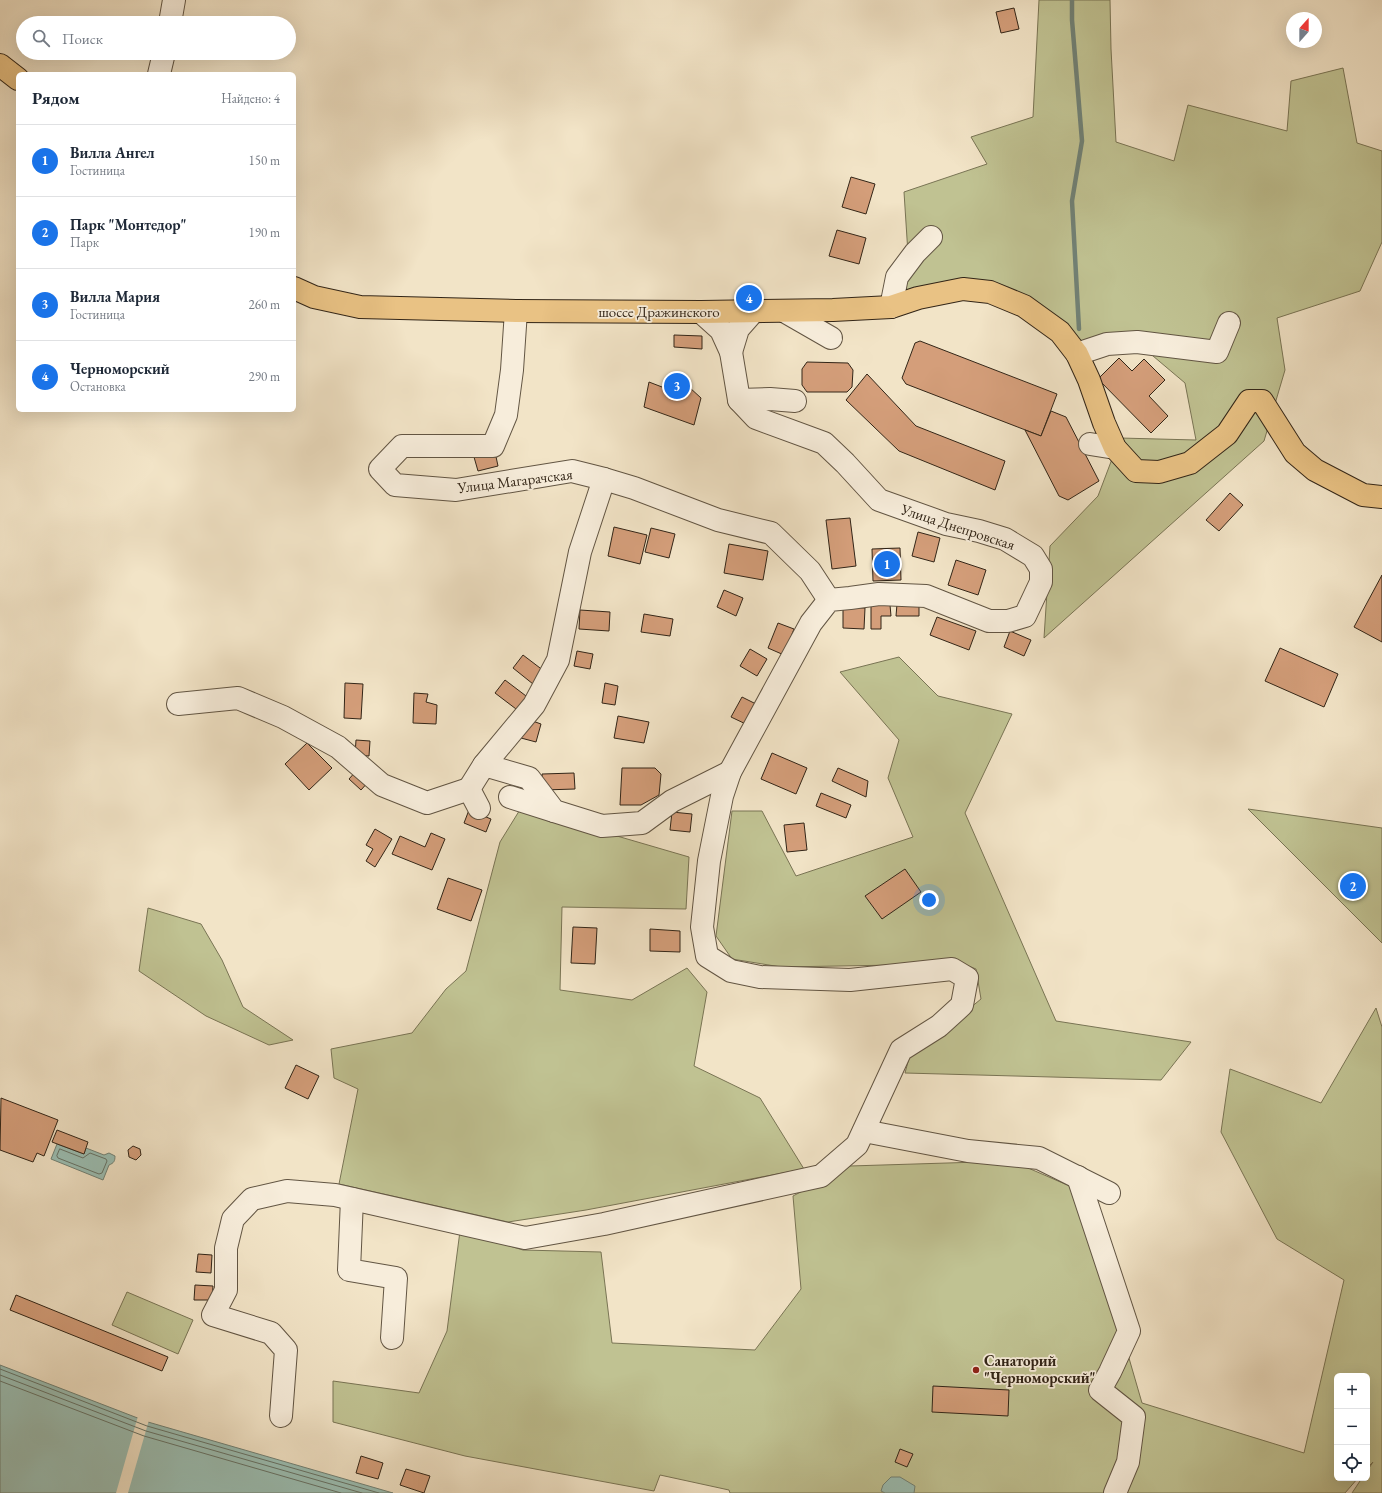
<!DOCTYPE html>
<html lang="ru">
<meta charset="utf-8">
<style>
body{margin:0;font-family:"EB Garamond",serif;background:#f6f6f7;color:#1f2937}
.controls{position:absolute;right:12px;bottom:12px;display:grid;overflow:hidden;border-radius:6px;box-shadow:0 4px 16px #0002}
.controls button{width:36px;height:36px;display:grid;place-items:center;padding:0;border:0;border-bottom:1px solid #e0e1e3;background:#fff;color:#1f2937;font:20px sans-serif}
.compass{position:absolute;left:1286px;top:12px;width:36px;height:36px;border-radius:50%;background:#fff;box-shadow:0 4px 16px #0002;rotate:21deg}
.you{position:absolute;left:929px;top:900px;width:14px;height:14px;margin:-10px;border:3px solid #fff;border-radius:50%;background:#1a73e8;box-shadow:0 0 0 6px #1a73e833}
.badge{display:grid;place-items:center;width:26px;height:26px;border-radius:50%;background:#1a73e8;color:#fff;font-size:13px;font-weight:700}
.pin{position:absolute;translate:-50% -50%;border:2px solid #fff;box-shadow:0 1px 4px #0006}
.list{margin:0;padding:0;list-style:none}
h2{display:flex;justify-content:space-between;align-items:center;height:52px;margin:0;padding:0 16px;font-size:17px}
h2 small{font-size:13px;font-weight:400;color:#747a83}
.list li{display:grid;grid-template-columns:26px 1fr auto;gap:12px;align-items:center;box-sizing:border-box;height:72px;padding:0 16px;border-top:1px solid #e0e1e3}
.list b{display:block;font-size:15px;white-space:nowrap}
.list p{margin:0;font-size:13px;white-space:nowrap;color:#747a83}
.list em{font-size:13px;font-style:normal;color:#747a83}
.icon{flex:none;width:22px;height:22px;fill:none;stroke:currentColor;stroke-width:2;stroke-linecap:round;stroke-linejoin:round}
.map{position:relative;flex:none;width:1382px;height:1493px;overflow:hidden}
.search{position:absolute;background:#fff;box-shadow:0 4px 16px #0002;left:16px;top:16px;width:280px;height:44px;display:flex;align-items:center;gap:10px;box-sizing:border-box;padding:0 14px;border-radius:22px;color:#747a83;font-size:15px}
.panel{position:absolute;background:#fff;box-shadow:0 4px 16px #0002;left:16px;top:72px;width:280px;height:340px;border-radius:6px}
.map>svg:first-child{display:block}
</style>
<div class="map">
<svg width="1382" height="1493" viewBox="0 0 1382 1493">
<rect width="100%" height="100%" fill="#f2e4c7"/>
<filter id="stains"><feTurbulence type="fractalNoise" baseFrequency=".005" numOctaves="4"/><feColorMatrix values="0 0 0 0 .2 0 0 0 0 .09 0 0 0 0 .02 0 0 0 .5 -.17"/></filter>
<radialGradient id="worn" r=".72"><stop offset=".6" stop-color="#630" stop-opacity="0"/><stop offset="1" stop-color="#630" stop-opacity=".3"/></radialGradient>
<g fill="#c0c292" stroke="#797454">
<polygon points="1039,0 1110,0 1111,49 1116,142 1174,161 1188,105 1287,131 1291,81 1343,68 1357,143 1382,151 1382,242 1360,291 1277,318 1285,370 1264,441 1044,638 1050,546 1098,496 1120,438 1196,440 1185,383 1140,345 1100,355 990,301 902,293 908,254 904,192 987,164 971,137 1033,117"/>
<polygon points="899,657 938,696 1012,714 965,813 1056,1021 1191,1042 1161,1080 905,1073 909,1058 981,999 976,969 951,959 896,965 781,967 732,959 716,936 732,811 762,811 796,876 913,837 888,778 899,740 840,672"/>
<polygon points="521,808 689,857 686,909 562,907 560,990 632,1000 687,968 707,992 694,1066 760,1098 804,1169 586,1210 508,1222 339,1184 358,1089 334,1078 331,1049 412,1033 446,989 466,971 500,842"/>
<polygon points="1248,809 1382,828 1382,943"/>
<polygon points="148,908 201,924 222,960 243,1007 293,1040 269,1045 206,1016 139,971"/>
<polygon points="1376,1008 1382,1027 1382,1493 1352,1493 1362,1478 1367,1478 1367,1471 1373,1462 1367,1468 1367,1376 1337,1376 1337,1478 1358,1478 1345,1493 730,1493 729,1490 660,1475 654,1491 465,1456 333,1422 333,1381 419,1393 447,1331 460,1231 523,1250 601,1252 612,1343 755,1350 801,1289 793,1196 850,1166 1012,1161 1088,1194 1102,1265 1142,1403 1304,1453 1344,1280 1277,1239 1221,1132 1230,1069 1321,1103"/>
<polygon points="127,1292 193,1320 178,1354 112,1325"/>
</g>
<g fill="#9bbfb4" stroke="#718175">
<path d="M57,1144l27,10 2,-6 18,7 5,-2 6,3c0,5 -1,7 -6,9l-6,15 -52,-21z"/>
<polygon points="0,1365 148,1422 393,1493 0,1493"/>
<polygon points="891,1477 900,1477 915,1486 914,1493 885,1493 881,1491 883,1485"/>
</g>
<polygon fill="#f2e4c7" points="138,1416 149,1420 128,1493 116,1493"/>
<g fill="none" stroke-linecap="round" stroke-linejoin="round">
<g stroke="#667266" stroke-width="1">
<polygon points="60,1149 83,1158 90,1153 106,1159 107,1161 102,1173 99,1174 58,1158 57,1156"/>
<polyline points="0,1369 147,1426 379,1493"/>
<polyline points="0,1375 146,1431 362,1493"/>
<polyline points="0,1381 144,1436 341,1493"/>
</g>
<polyline stroke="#718175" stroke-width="4.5" points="1072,0 1072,20 1082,141 1072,201 1079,329"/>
</g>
<g fill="#d49e7a" stroke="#322517">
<polygon points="1014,8 1019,29 1001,33 996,12"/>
<polygon points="851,177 875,184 866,214 842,207"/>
<polygon points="837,230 866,238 859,264 829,256"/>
<polygon points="674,335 702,336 702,349 674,347"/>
<polygon points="920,341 1057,394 1041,436 906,384 902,378 915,343"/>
<polygon points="1119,358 1132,371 1144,359 1165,380 1149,396 1168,416 1151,433 1098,379"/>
<polygon points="807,362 848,363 853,370 852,387 847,392 807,392 802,385 802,369"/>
<polygon points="867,374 916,426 1005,461 995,490 899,451 846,400"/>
<polygon points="677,376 701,398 694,425 644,407 649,382 662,387"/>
<polygon points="1051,411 1066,417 1099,481 1068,500 1059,496 1025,430 1041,436"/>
<polygon points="495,452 498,466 478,471 474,457"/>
<polygon points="1230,493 1243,505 1219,531 1206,520"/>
<polygon points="850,518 856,566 832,569 826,520"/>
<polygon points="614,527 647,535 640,564 608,556"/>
<polygon points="651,528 675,534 669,558 645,552"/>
<polygon points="918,532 940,538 934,562 912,556"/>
<polygon points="729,544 768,551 763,580 724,573"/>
<polygon points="900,548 901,580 873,581 872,549"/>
<polygon points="956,560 986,570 978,595 948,585"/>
<polygon points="1382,575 1382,642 1354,627"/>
<polygon points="724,590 743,598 736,616 717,607"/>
<polygon points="897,604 919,604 919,616 896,616"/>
<polygon points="871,605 890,605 891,616 881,616 881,629 871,629"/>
<polygon points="843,607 865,608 864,629 843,628"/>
<polygon points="580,610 610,612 609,631 579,629"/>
<polygon points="644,614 673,619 670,636 641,632"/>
<polygon points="937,617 976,631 969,650 930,635"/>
<polygon points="778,623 794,629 784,655 768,648"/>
<polygon points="1010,631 1031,640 1024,656 1004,647"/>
<polygon points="1280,648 1338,674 1324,707 1265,681"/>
<polygon points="750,649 767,659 757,676 740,666"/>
<polygon points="577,651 593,654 590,669 574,666"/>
<polygon points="523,655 544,671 533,684 513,668"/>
<polygon points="505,680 530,699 520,712 495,693"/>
<polygon points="345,683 363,684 361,719 344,718"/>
<polygon points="605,683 618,686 615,705 602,703"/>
<polygon points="414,693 428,694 426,702 437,705 436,724 413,723"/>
<polygon points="742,697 760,706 750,726 731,717"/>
<polygon points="618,716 649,722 644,743 614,738"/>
<polygon points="527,719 541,724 536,742 521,738"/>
<polygon points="356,740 370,741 369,756 355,755"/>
<polygon points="307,743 332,768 309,790 285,764"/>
<polygon points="772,753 807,768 796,794 761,779"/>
<polygon points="622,768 655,768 661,774 659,795 641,805 620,805"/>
<polygon points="838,768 868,781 866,797 832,781"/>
<polygon points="357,770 369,781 361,790 349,779"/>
<polygon points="574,773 575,789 543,790 542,774"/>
<polygon points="821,793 851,805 846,818 816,806"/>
<polygon points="469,810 491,819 486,832 464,823"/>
<polygon points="672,812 692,814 690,832 670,830"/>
<polygon points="804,823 807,850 787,852 784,825"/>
<polygon points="375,829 392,839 375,867 366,861 373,849 366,845"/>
<polygon points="431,833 445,839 432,870 392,854 400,836 425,847"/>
<polygon points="905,869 921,892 882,919 865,896"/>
<polygon points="448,878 482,890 471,921 437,909"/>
<polygon points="573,927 597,928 595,964 571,963"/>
<polygon points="650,929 680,931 680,952 650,951"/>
<polygon points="296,1065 319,1076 308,1099 285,1088"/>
<polygon points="1,1098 58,1120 44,1156 37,1153 33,1162 0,1150"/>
<polygon points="57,1130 88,1142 84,1154 52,1142"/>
<polygon points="133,1146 140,1149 141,1155 136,1160 129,1157 128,1150"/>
<polygon points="198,1254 212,1255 211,1273 196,1272"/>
<polygon points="195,1285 213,1286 212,1300 194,1300"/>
<polygon points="16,1295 168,1357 162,1371 10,1310"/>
<polygon points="933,1386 1009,1390 1008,1416 932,1412"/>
<polygon points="900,1449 913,1454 907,1467 895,1462"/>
<polygon points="361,1456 383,1463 378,1479 356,1473"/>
<polygon points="406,1469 430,1476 424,1493 400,1485"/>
</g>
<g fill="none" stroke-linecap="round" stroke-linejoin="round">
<defs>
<g id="minor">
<polyline points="170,23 174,0"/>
<polyline points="159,74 164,53"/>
<polyline points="891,307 897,277 915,253 931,237"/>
<polyline points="516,311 512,370 506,415 493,446 402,446 380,469 395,485 456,490 572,471 604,479 634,488 718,520 771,533 810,571 829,600"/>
<polyline points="784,311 831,338"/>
<polyline points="731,352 738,329 753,312"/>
<polyline points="1077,354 1107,344 1137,342 1217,352 1229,323"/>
<polyline points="739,400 770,399 795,401"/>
<polyline points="1090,444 1115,448"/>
<polyline points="178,704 238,698 283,717 338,747 382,785 427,803 469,789"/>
<polyline points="484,765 534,705 558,660 580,552 604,479"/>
<polyline points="510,797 554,811"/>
<polyline points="479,808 469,789 484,765 529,778 554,811 602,826 642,823 672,801 730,772"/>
<polyline points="864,1131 968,1151 1039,1158 1109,1193"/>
<polyline points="1078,1177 1129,1331 1110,1372 1100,1390 1134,1417 1128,1462 1115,1493"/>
<polyline points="352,1199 349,1270 396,1278 392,1338"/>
<polyline points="281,1416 286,1350 271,1333 213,1315 226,1290 226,1248 233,1219 252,1199 287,1191 335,1195 525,1238 604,1224 821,1176 857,1145 901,1050 939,1026 962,1005 967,978 952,969 850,980 760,977 731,971 707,956 702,927 709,861 722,796 730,772 811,623 829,600 850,598 879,594 926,596 989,621 1008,621 1025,616 1041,582 1041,569 1033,556 1005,539 979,531 946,524 879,500 845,463 824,443 756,418 739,400 731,352 721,330 701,312"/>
</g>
<g id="major">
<polyline points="0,65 18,79"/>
<polyline points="294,288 314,297 360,307 516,311 701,312 833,310 891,307 918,298 963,289 990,292 1024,306 1060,332 1077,354 1089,380 1104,423 1115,448 1136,471 1159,472 1190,463 1227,434 1249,401 1262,401 1295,453 1315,470 1363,495 1382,497"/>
</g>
</defs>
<use href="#minor" stroke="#625543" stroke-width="24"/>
<use href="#major" stroke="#322517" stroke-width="24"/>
<use href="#minor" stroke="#f7eddb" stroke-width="22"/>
<use href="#major" stroke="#e9c284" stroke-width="22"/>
</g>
<circle fill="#8f2418" stroke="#f7eddb" stroke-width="1.5" cx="976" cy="1370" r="4"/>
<g text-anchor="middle" stroke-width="3.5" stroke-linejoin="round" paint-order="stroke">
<g font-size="15" fill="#322517" stroke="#f7eddb">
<text x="659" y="317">шоссе Дражинского</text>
<text transform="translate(515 481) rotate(-7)" y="5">Улица Магарачская</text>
<text transform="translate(958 527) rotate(18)" y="5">Улица Днепровская</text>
</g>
<g font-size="15" font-weight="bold" fill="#322517" stroke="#f7eddb" text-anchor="start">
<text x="984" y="1366">Санаторий<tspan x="984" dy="17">"Черноморский"</tspan></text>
</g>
</g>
<rect width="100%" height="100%" filter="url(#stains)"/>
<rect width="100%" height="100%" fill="url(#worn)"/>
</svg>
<div class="controls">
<button>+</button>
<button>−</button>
<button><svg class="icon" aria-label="locate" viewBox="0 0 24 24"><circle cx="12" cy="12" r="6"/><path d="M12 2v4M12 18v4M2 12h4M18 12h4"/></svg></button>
</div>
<svg class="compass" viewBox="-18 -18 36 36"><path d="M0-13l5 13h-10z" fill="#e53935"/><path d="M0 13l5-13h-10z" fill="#747a83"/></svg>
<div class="you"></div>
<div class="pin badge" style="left:887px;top:564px">1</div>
<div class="pin badge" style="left:1353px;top:886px">2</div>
<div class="pin badge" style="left:677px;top:386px">3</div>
<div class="pin badge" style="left:749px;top:298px">4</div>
<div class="search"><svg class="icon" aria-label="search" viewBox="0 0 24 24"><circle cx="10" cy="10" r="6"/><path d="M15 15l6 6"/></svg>Поиск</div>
<section class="panel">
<h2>Рядом<small>Найдено: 4</small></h2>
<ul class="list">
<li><span class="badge">1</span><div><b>Вилла Ангел</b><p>Гостиница</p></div><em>150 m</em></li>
<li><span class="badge">2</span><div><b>Парк &quot;Монтедор&quot;</b><p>Парк</p></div><em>190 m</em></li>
<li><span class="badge">3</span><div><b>Вилла Мария</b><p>Гостиница</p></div><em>260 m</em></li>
<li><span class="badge">4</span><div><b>Черноморский</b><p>Остановка</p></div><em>290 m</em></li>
</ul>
</section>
</div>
